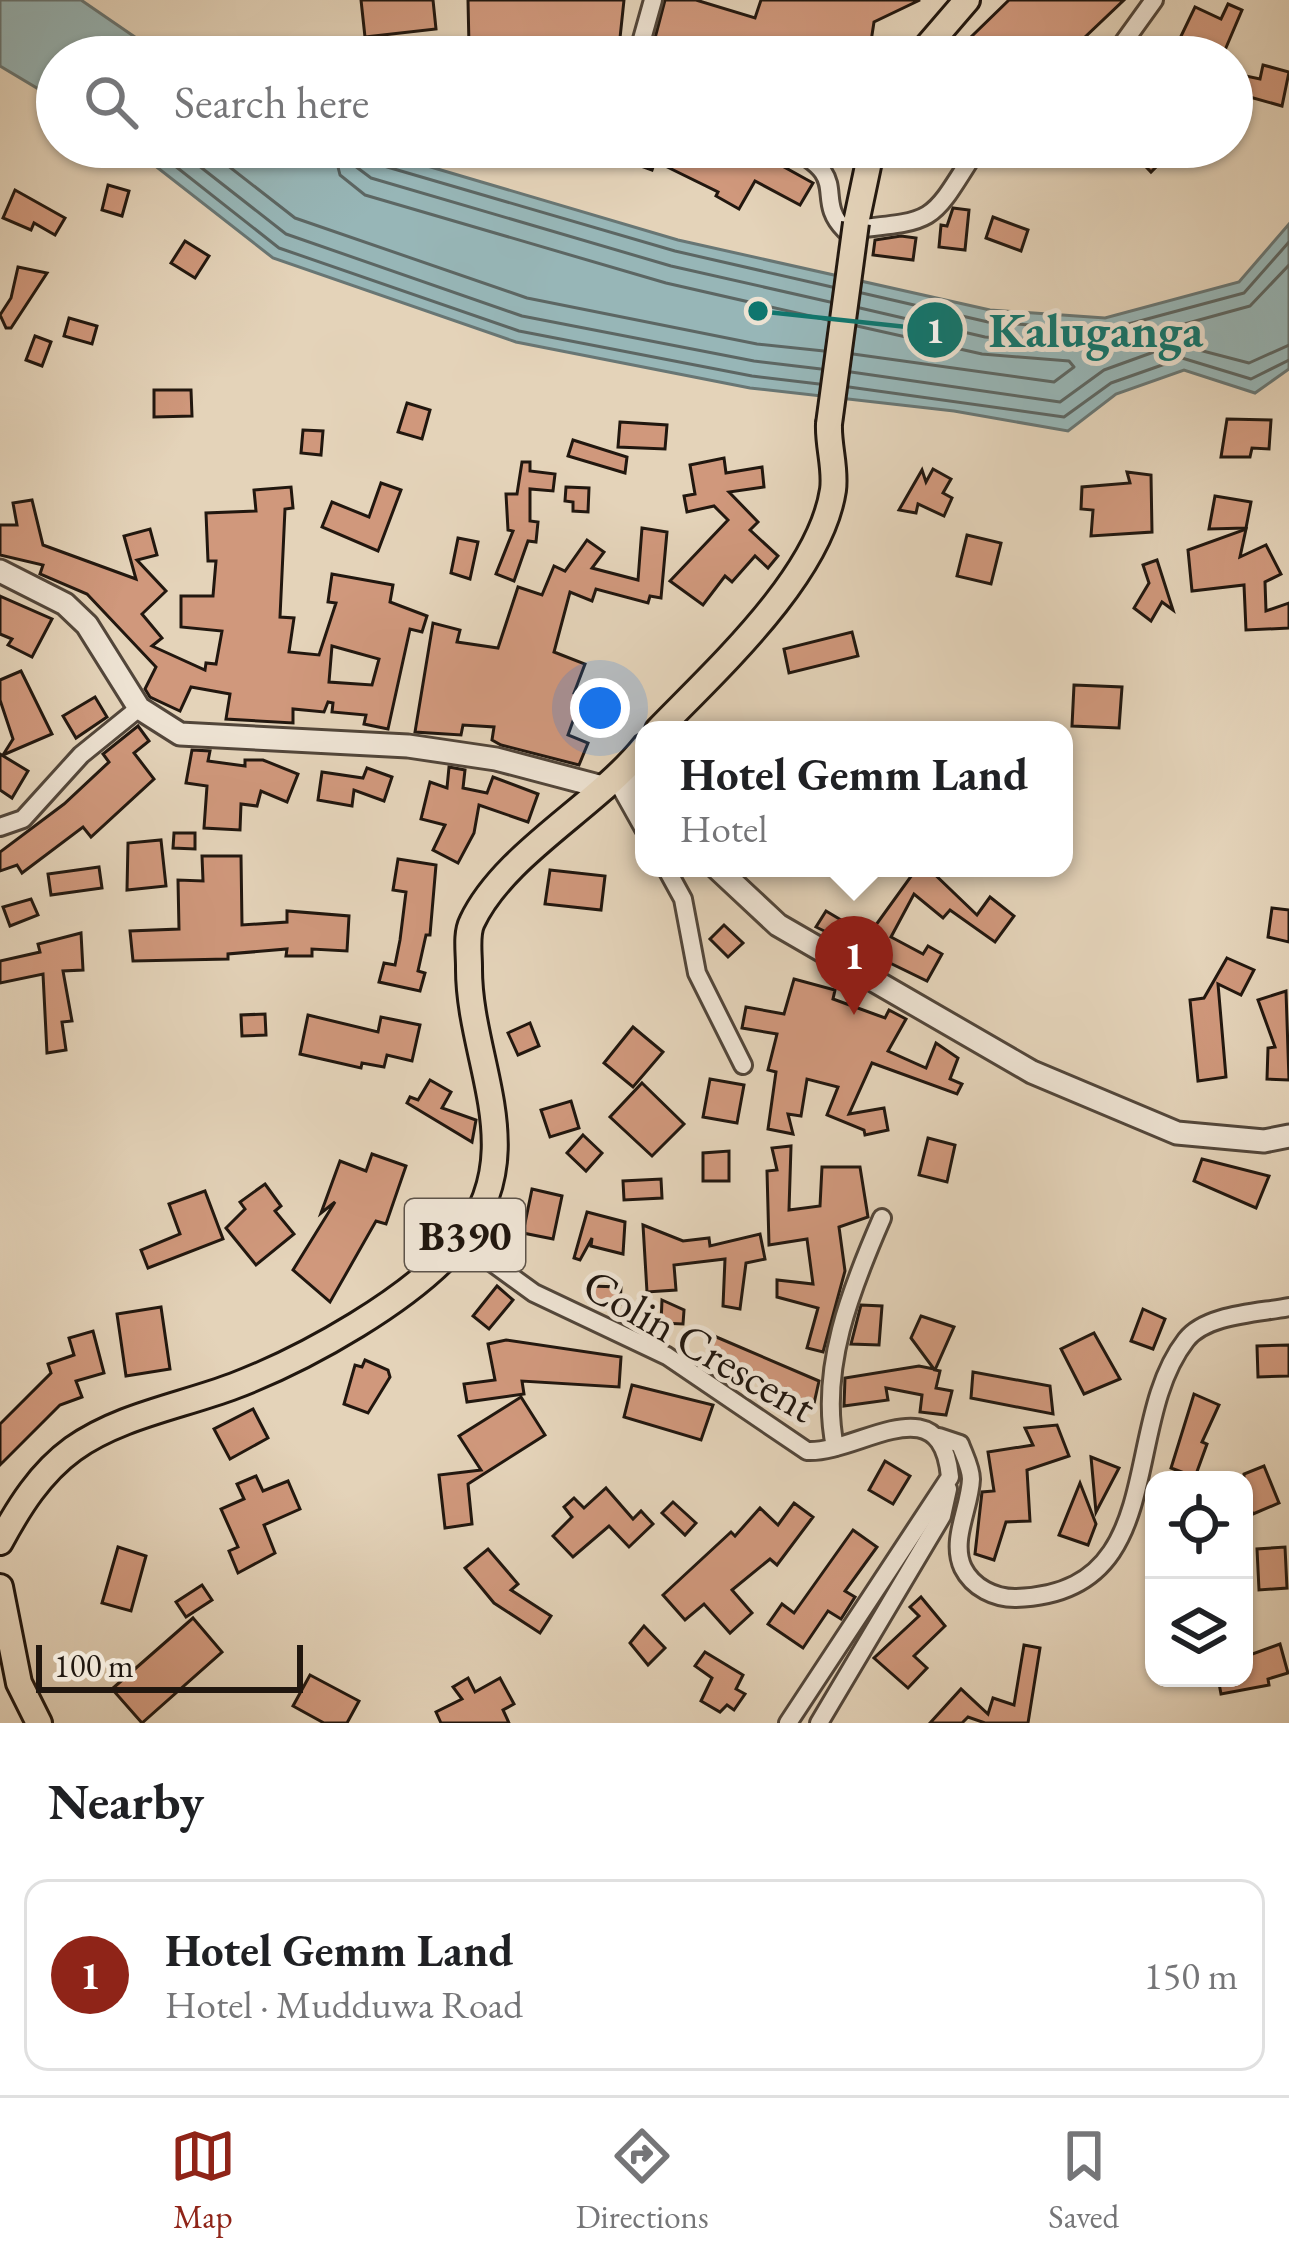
<!DOCTYPE html>
<meta charset="utf-8">
<style>
body{margin:0;font-family:"EB Garamond",serif;background:#f2f2f2;color:#202124}
.controls{position:absolute;right:36px;bottom:36px;display:grid;overflow:hidden;border-radius:24px;box-shadow:0 3px 9px #0004}
.controls button{width:108px;height:108px;display:grid;place-items:center;padding:0;border:0;border-bottom:3px solid #e0e0e0;background:#fff;color:#202124;font:60px sans-serif}
.scale{position:absolute;left:36px;bottom:30px;width:267px;box-sizing:border-box;padding-left:12px;border:6px solid #21170f;border-top:0;font-size:33px;line-height:42px;white-space:nowrap;color:#21170f;-webkit-text-stroke:9px #ede2d2;paint-order:stroke}
.you{position:absolute;left:600px;top:708px;width:42px;height:42px;margin:-30px;border:9px solid #fff;border-radius:50%;background:#1a73e8;box-shadow:0 0 0 18px #1a73e833}
.badge{display:grid;place-items:center;width:78px;height:78px;border-radius:50%;background:#8f2418;color:#fff;font-size:39px;font-weight:700}
.pin{position:absolute;translate:-50% -99px;filter:drop-shadow(0 3px 6px #0008)}
.pin::after{content:'';position:absolute;top:63px;width:42px;height:36px;background:inherit;clip-path:polygon(0 0,100% 0,50% 100%)}
.popup{position:absolute;left:635px;top:721px;width:438px;height:156px;box-sizing:border-box;display:grid;place-content:center;border-radius:24px;background:#fff;filter:drop-shadow(0 3px 9px #0005);font-size:39px;white-space:nowrap;color:#757577}
.popup b{font-size:45px;color:#202124}
.popup::after{content:'';position:absolute;left:50%;top:100%;margin-left:-24px;border:24px solid transparent;border-top-color:#fff}
.list{margin:0;padding:0;list-style:none}
h2{display:flex;justify-content:space-between;align-items:center;height:156px;margin:0;padding:0 48px;font-size:51px}
h2 small{font-size:39px;font-weight:400;color:#757577}
.list li{display:grid;grid-template-columns:78px 1fr auto;gap:36px;align-items:center;box-sizing:border-box;height:192px;margin:0 24px 24px;padding:0 24px;border:3px solid #e0e0e0;border-radius:24px}
.list b{display:block;font-size:45px;white-space:nowrap}
.list p{margin:0;font-size:39px;white-space:nowrap;color:#757577}
.list em{font-size:39px;font-style:normal;color:#757577}
.icon{flex:none;width:66px;height:66px;fill:none;stroke:currentColor;stroke-width:2;stroke-linecap:round;stroke-linejoin:round}
.map{position:relative;flex:none;width:1289px;height:1723px;overflow:hidden}
.search{position:absolute;background:#fff;box-shadow:0 3px 9px #0004;left:36px;right:36px;top:36px;height:132px;display:flex;align-items:center;gap:30px;box-sizing:border-box;padding:0 42px;border-radius:66px;color:#757577;font-size:45px}
.sheet{height:372px;background:#fff}
nav{display:flex;justify-content:space-around;align-items:center;box-sizing:border-box;height:168px;border-top:3px solid #e0e0e0;background:#fff;font-size:33px;color:#757577}
nav a{display:grid;justify-items:center;gap:6px}
nav .on{color:#8f2418}
.map>svg:first-child{display:block}
</style>
<div class="map">
<svg width="1289" height="1723" viewBox="0 0 1289 1723">
<rect width="100%" height="100%" fill="#e4d3b9"/>
<filter id="stains"><feTurbulence type="fractalNoise" baseFrequency=".00167" numOctaves="4"/><feColorMatrix values="0 0 0 0 .2 0 0 0 0 .09 0 0 0 0 .02 0 0 0 .5 -.17"/></filter>
<radialGradient id="worn" r=".72"><stop offset=".6" stop-color="#630" stop-opacity="0"/><stop offset="1" stop-color="#630" stop-opacity=".3"/></radialGradient>
<g fill="#97b6b7" stroke="#687674" stroke-width="3">
<polygon points="0,0 81,0 164,57 57,57 57,100 0,66"/>
<polygon points="131,147 363,147 678,240 990,310 1105,318 1239,282 1289,224 1289,369 1255,393 1184,370 1116,394 1068,431 954,411 750,388 516,342 273,258"/>
</g>
<g fill="none" stroke-linecap="round" stroke-linejoin="round">
<g stroke="#5c6663" stroke-width="3">
<polyline points="151,147 279,248 519,331 752,376 819,384"/>
<polyline points="175,147 286,234 522,316 754,361 821,369"/>
<polyline points="204,147 295,218 527,298 757,344 824,351"/>
<polyline points="333,147 340,175 365,195 666,283 828,320"/>
<polyline points="351,147 355,166 371,178 671,266 830,302"/>
<polyline points="366,147 377,164 675,251 832,287"/>
<polyline points="862,293 988,322 1106,330 1244,293 1289,242"/>
<polyline points="860,308 985,337 1108,345 1250,306 1289,265"/>
<polyline points="853,354 1054,382 1074,367 1069,361 982,354 857,326"/>
<polyline points="851,372 1060,402 1104,370 1176,344 1249,363 1289,345"/>
<polyline points="849,387 1064,417 1111,383 1182,358 1251,379 1289,360"/>
</g>
</g>
<g fill="#d0987c" stroke="#21170f" stroke-width="3" fill-rule="evenodd">
<polygon points="361,0 433,0 436,29 365,37"/>
<polygon points="468,0 624,0 618,57 543,57 544,47 469,46"/>
<polygon points="665,0 696,0 755,18 761,0 920,0 874,22 870,48 863,47 861,57 650,57"/>
<polygon points="1009,0 1124,0 1064,57 992,57 972,36"/>
<polygon points="1228,4 1242,10 1222,57 1171,57 1195,7 1221,19"/>
<polygon points="1263,65 1289,72 1282,106 1232,92 1232,73 1260,79"/>
<polygon points="626,147 707,147 736,161 748,147 813,183 800,205 755,181 739,209 716,196 718,192 655,161 652,170 635,164 640,154"/>
<polygon points="1127,147 1162,147 1169,154 1151,172"/>
<polygon points="108,185 129,191 122,216 102,210"/>
<polygon points="15,190 65,218 55,235 34,223 31,230 3,218"/>
<polygon points="953,208 969,210 965,250 939,247 941,225 947,226"/>
<polygon points="993,217 1028,230 1021,251 986,238"/>
<polygon points="901,236 916,238 913,260 873,255 875,240"/>
<polygon points="185,241 209,256 195,278 171,263"/>
<polygon points="18,267 47,273 11,328 6,328 0,315 11,298"/>
<polygon points="69,318 97,326 92,344 64,336"/>
<polygon points="35,336 51,342 42,366 26,360"/>
<polygon points="154,390 191,390 192,416 154,417"/>
<polygon points="407,403 430,410 422,439 398,432"/>
<polygon points="1227,419 1271,420 1269,449 1252,448 1250,457 1221,457"/>
<polygon points="620,422 667,425 665,449 618,447"/>
<polygon points="303,430 323,431 321,455 301,453"/>
<polygon points="573,440 627,457 625,473 568,456"/>
<polygon points="724,458 726,473 762,467 764,487 729,492 758,522 750,530 778,556 768,568 755,556 732,582 725,576 703,605 670,581 728,520 714,506 687,512 684,496 695,494 690,465"/>
<polygon points="522,462 530,462 530,471 555,474 553,491 530,489 530,521 538,522 536,542 528,541 514,581 496,574 513,531 508,530 506,494 517,494"/>
<polygon points="933,469 951,479 943,493 952,498 944,516 918,504 916,513 899,510 922,470 926,482"/>
<polygon points="1127,472 1151,475 1152,532 1091,536 1093,510 1081,509 1082,487 1130,483"/>
<polygon points="381,483 401,490 378,551 322,527 332,502 369,517"/>
<path d="M291,487l2,21 -8,1 -5,108 14,1 -5,34 30,3 17,-52 -8,-1 4,-28 61,11 -3,17 37,14 -5,16 -12,-3 -22,100 -24,-5 2,-9 -34,-3 1,-9 -5,-1 -4,10 -31,-3v14l-67,-4 4,-25 -39,-7 -11,24 -30,-14 -5,-8 11,-22 -69,-73 -47,-20 3,-9 -43,-10v-30h17l-4,-22 19,-3 11,45 93,34 -12,-43 26,-7 7,26 -20,5 29,31 -24,23 20,24 -10,8 53,24 1,-7 10,1 6,-33 -41,-4v-31h32l3,-35h-8l-2,-48 50,-2 -2,-21zM332,646l47,13 -7,26 -43,-3z"/>
<polygon points="566,487 589,488 588,512 573,511 573,502 565,501"/>
<polygon points="1215,496 1251,502 1246,528 1209,529"/>
<polygon points="642,528 667,532 661,598 650,596 648,603 596,589 592,601 570,592 554,652 585,664 574,693 582,696 568,735 588,743 579,765 501,745 492,740 494,727 463,725 461,735 415,732 433,623 460,630 457,642 498,648 518,587 542,595 554,566 565,571 587,540 604,552 592,568 638,580"/>
<polygon points="1246,529 1240,557 1266,545 1281,574 1265,582 1266,611 1289,603 1289,628 1246,630 1244,585 1192,591 1188,550"/>
<polygon points="967,535 1001,543 991,584 957,576"/>
<polygon points="458,538 478,542 470,579 451,573"/>
<polygon points="1157,560 1173,610 1162,602 1151,621 1134,608 1149,583 1143,565"/>
<polygon points="0,596 52,619 32,657 8,645 12,639 0,634"/>
<polygon points="852,632 858,656 789,673 784,649"/>
<polygon points="21,671 52,734 3,755 13,739 0,700 0,680"/>
<polygon points="1074,685 1122,687 1119,728 1072,726"/>
<polygon points="95,697 107,717 76,738 63,716"/>
<polygon points="138,726 149,741 134,753 154,779 91,837 83,827 22,873 17,865 0,871 0,852 64,804 109,762 103,754"/>
<polygon points="192,750 210,751 208,761 245,766 245,760 263,760 298,774 287,802 261,791 257,806 241,804 240,830 204,828 207,786 186,783"/>
<polygon points="0,754 28,771 12,798 0,790"/>
<polygon points="449,767 465,770 463,788 487,793 493,777 538,794 528,822 479,805 474,833 458,863 433,850 445,825 421,819 430,782 447,788"/>
<polygon points="367,768 392,777 384,801 354,790 352,806 318,800 322,772 363,778"/>
<polygon points="174,833 195,833 195,849 173,848"/>
<polygon points="161,840 166,886 127,890 128,843"/>
<polygon points="202,856 241,856 242,925 287,922 287,911 349,916 347,951 312,949 312,956 286,956 287,949 228,954 228,959 133,961 130,931 179,929 178,880 203,881"/>
<polygon points="398,859 436,865 430,935 426,935 418,971 425,973 420,991 379,982 384,963 395,965 400,940 406,892 393,890"/>
<polygon points="99,867 102,888 51,895 48,874"/>
<polygon points="917,868 928,868 977,915 990,897 1014,916 995,942 950,910 943,918 914,894 891,937 923,954 928,946 942,954 927,981 816,927 826,911 868,936"/>
<polygon points="550,870 605,876 601,910 545,904"/>
<polygon points="31,899 38,915 10,926 3,907"/>
<polygon points="1272,908 1289,910 1289,942 1268,937"/>
<polygon points="724,925 743,943 728,957 710,939"/>
<polygon points="81,933 83,970 63,971 72,1021 62,1022 66,1050 47,1053 43,974 0,983 0,961 40,952 38,944"/>
<polygon points="1227,958 1254,970 1241,995 1218,984 1226,1077 1198,1081 1190,1000 1204,998"/>
<polygon points="794,979 835,990 833,999 885,1018 889,1010 906,1019 888,1051 926,1068 936,1043 958,1058 950,1079 962,1084 957,1094 872,1063 849,1114 884,1108 888,1130 865,1135 864,1130 827,1115 838,1087 807,1079 801,1116 788,1114 793,1134 768,1129 776,1072 768,1070 777,1034 742,1028 746,1007 784,1014"/>
<polygon points="1286,991 1289,1080 1267,1079 1268,1048 1275,1047 1258,1000"/>
<polygon points="265,1014 266,1035 242,1036 241,1015"/>
<polygon points="308,1015 378,1032 381,1017 420,1025 412,1061 387,1055 384,1067 362,1063 361,1068 300,1054"/>
<polygon points="530,1023 539,1046 518,1055 508,1033"/>
<polygon points="633,1027 663,1052 633,1087 604,1063"/>
<polygon points="710,1079 744,1085 737,1123 703,1117"/>
<polygon points="430,1080 451,1092 442,1108 476,1120 472,1142 407,1103 410,1097 418,1100"/>
<polygon points="642,1083 684,1124 652,1156 610,1117"/>
<polygon points="571,1101 579,1128 550,1137 541,1110"/>
<polygon points="583,1135 602,1153 586,1171 567,1153"/>
<polygon points="928,1138 955,1145 947,1182 919,1175"/>
<polygon points="791,1146 789,1210 820,1206 822,1167 860,1167 868,1217 839,1227 845,1271 823,1352 807,1348 818,1308 777,1297 777,1280 813,1284 807,1239 769,1245 767,1171 777,1170 772,1148"/>
<polygon points="729,1151 729,1181 703,1181 703,1153"/>
<polygon points="372,1154 406,1166 386,1224 376,1221 330,1302 293,1270 335,1202 321,1213 340,1161 366,1171"/>
<polygon points="1202,1159 1269,1176 1256,1208 1194,1181"/>
<polygon points="661,1179 662,1198 624,1200 623,1181"/>
<polygon points="265,1184 281,1206 275,1211 294,1234 256,1265 226,1228 245,1209 240,1202"/>
<polygon points="532,1189 562,1196 553,1239 523,1233"/>
<polygon points="205,1191 223,1239 148,1268 141,1250 180,1234 169,1204"/>
<polygon points="587,1212 625,1222 623,1254 591,1246 592,1238 580,1260 574,1258"/>
<polygon points="643,1225 683,1241 709,1238 710,1246 760,1234 765,1259 746,1263 740,1309 723,1306 725,1259 674,1265 676,1290 647,1292"/>
<polygon points="497,1286 513,1300 489,1329 473,1316"/>
<polygon points="589,1286 621,1287 620,1304 588,1301"/>
<polygon points="662,1300 684,1310 683,1324 661,1323"/>
<polygon points="861,1305 882,1306 879,1345 851,1344"/>
<polygon points="161,1307 170,1369 126,1376 117,1314"/>
<polygon points="1143,1309 1165,1319 1153,1349 1131,1341"/>
<polygon points="921,1316 954,1327 935,1370 940,1371 936,1388 952,1391 946,1415 920,1412 922,1395 886,1388 888,1400 844,1406 845,1378 919,1366 934,1369 911,1338"/>
<polygon points="93,1331 104,1373 76,1381 82,1397 60,1405 0,1465 0,1424 51,1373 48,1364 74,1355 69,1338"/>
<polygon points="1094,1333 1120,1379 1084,1394 1061,1349"/>
<polygon points="714,1336 819,1381 813,1408 708,1349"/>
<polygon points="506,1340 621,1357 619,1387 522,1381 524,1394 467,1402 464,1384 495,1380 488,1344"/>
<polygon points="1289,1345 1289,1376 1258,1377 1257,1346"/>
<polygon points="365,1360 388,1370 390,1377 368,1413 344,1404 355,1365 362,1367"/>
<polygon points="973,1372 1050,1386 1053,1414 971,1398"/>
<polygon points="632,1385 713,1405 701,1440 624,1417"/>
<polygon points="1194,1394 1219,1405 1202,1442 1207,1444 1195,1477 1171,1468"/>
<polygon points="521,1397 545,1435 468,1484 472,1524 445,1528 439,1475 481,1470 459,1436"/>
<polygon points="253,1409 268,1438 230,1459 214,1429"/>
<polygon points="1057,1425 1069,1456 1027,1470 1030,1521 1006,1522 994,1560 975,1554 982,1492 994,1491 988,1452 1033,1445 1025,1428"/>
<polygon points="1091,1457 1119,1468 1096,1512"/>
<polygon points="885,1461 910,1476 893,1504 869,1490"/>
<polygon points="1264,1466 1279,1503 1253,1514 1248,1504 1244,1505 1244,1474"/>
<polygon points="256,1476 263,1491 288,1481 300,1509 264,1525 275,1553 238,1573 229,1551 238,1547 221,1509 244,1499 237,1484"/>
<polygon points="1080,1483 1096,1524 1088,1545 1059,1535"/>
<polygon points="606,1488 633,1519 641,1511 653,1524 629,1547 609,1526 573,1557 553,1536 572,1517 564,1507 574,1498 584,1508"/>
<polygon points="673,1502 696,1523 685,1535 662,1513"/>
<polygon points="794,1503 813,1517 777,1565 770,1559 732,1590 752,1613 730,1633 704,1604 685,1620 663,1595 731,1532 735,1536 760,1508 778,1525"/>
<polygon points="853,1530 877,1547 845,1591 855,1597 841,1619 828,1611 803,1648 768,1624 782,1604 794,1613"/>
<polygon points="118,1547 146,1556 131,1611 102,1603"/>
<polygon points="1285,1547 1287,1588 1259,1590 1257,1549"/>
<polygon points="488,1549 518,1584 511,1590 551,1616 540,1633 494,1603 465,1568"/>
<polygon points="202,1585 212,1600 186,1617 176,1602"/>
<polygon points="921,1597 945,1626 914,1656 927,1668 908,1688 874,1658 919,1616 910,1607"/>
<polygon points="193,1618 222,1652 142,1723 112,1689"/>
<polygon points="644,1626 665,1648 648,1665 630,1643"/>
<polygon points="1280,1644 1288,1673 1268,1679 1269,1685 1221,1694 1218,1678 1244,1678 1244,1657"/>
<polygon points="1024,1645 1040,1648 1028,1723 985,1723 968,1717 962,1723 930,1723 961,1689 988,1714 993,1698 1014,1705"/>
<polygon points="705,1652 743,1675 736,1689 745,1694 734,1710 727,1705 720,1712 701,1701 712,1678 695,1666"/>
<polygon points="310,1675 359,1701 347,1723 324,1723 293,1706"/>
<polygon points="468,1678 475,1692 500,1678 514,1704 503,1710 509,1723 441,1723 436,1712 462,1699 453,1687"/>
</g>
<g fill="none" stroke-linecap="round" stroke-linejoin="round">
<defs>
<g id="minor">
<polyline points="637,57 653,0"/>
<polyline points="1113,57 1154,0"/>
<path d="M788,147c66,31 24,50 57,83 94,-10 83,-4 133,-83"/>
<polyline points="616,779 644,829"/>
<polyline points="0,827 23,819 81,755 139,708"/>
<polyline points="666,868 683,899 697,973 743,1065"/>
<path d="M461,1240l73,53 133,63 140,95c51,3 134,-69 143,26l-162,246"/>
<path d="M939,1437l21,7c4,11 11,24 11,35 -1,29 -21,61 -8,89 10,20 32,30 52,30 156,-4 104,-172 171,-258 20,-26 73,-27 103,-33"/>
<path d="M835,1447c-16,-78 16,-158 47,-229"/>
<polyline points="819,1723 942,1516 948,1489"/>
</g>
<g id="tertiary">
<polyline points="0,571 65,604 87,625 139,708 180,734 408,746 496,759 606,788"/>
<polyline points="625,772 644,792"/>
<polyline points="717,868 778,925 1032,1072 1177,1133 1264,1141 1289,1136"/>
</g>
<g id="primary">
<polyline points="918,57 967,0"/>
<polyline points="856,223 872,147"/>
<path d="M658,730c59,-61 162,-154 175,-240 3,-22 -5,-44 -4,-66"/>
<path d="M0,1542c19,-35 40,-69 73,-93 46,-33 108,-43 161,-63 71,-27 180,-87 228,-147 70,-88 6,-180 7,-272 0,-15 -3,-33 3,-45 32,-68 124,-115 172,-175"/>
<polyline points="0,1587 19,1683 39,1723"/>
</g>
</defs>
<use href="#minor" stroke="#52463a" stroke-width="22"/>
<use href="#tertiary" stroke="#52463a" stroke-width="27"/>
<use href="#primary" stroke="#21170f" stroke-width="30"/>
<use href="#minor" stroke="#ede2d2" stroke-width="16"/>
<use href="#tertiary" stroke="#ede2d2" stroke-width="21"/>
<use href="#primary" stroke="#e4d3b9" stroke-width="24"/>
<defs>
<polyline id="primary-bridge" points="829,424 856,223"/>
</defs>
<use href="#primary-bridge" stroke="#21170f" stroke-width="30" stroke-linecap="butt"/>
<use href="#primary-bridge" stroke="#e4d3b9" stroke-width="24"/>
</g>
<g text-anchor="middle" stroke-width="10" stroke-linejoin="round" paint-order="stroke">
<rect fill="#ede2d2" stroke="#5e544a" stroke-width="3" x="405" y="1199" width="120" height="72" rx="9"/>
<g font-size="42" font-weight="bold" fill="#21170f">
<text x="465" y="1250">B390</text>
</g>
<g font-size="45" fill="#21170f" stroke="#ede2d2">
<text transform="translate(700 1345) rotate(30)" y="16">Colin Crescent</text>
</g>
</g>
<path fill="none" stroke="#0f766e" stroke-width="4.5" d="M758 311L935 330"/>
<g fill="#0f766e" stroke="#ede2d2" stroke-width="4.5">
<circle cx="758" cy="311" r="12"/>
<circle cx="935" cy="330" r="30"/>
</g>
<g font-size="36" text-anchor="middle" font-weight="bold" fill="#fff">
<text x="935" y="343">1</text>
</g>
<g font-size="48" text-anchor="middle" font-weight="bold" fill="#0f766e" stroke="#ede2d2" stroke-width="10" stroke-linejoin="round" paint-order="stroke">
<text x="1096" y="347">Kaluganga</text>
</g>
<rect width="100%" height="100%" filter="url(#stains)"/>
<rect width="100%" height="100%" fill="url(#worn)"/>
</svg>
<div class="controls">
<button><svg class="icon" aria-label="locate" viewBox="0 0 24 24"><circle cx="12" cy="12" r="6"/><path d="M12 2v4M12 18v4M2 12h4M18 12h4"/></svg></button>
<button><svg class="icon" aria-label="layers" viewBox="0 0 24 24"><path d="M12 4l9 5-9 5-9-5zM3 14l9 5 9-5"/></svg></button>
</div>
<div class="scale">100 m</div>
<div class="you"></div>
<div class="pin badge" style="left:854px;top:1015px">1</div>
<div class="popup"><b>Hotel Gemm Land</b>Hotel</div>
<div class="search"><svg class="icon" aria-label="search" viewBox="0 0 24 24"><circle cx="10" cy="10" r="6"/><path d="M15 15l6 6"/></svg>Search here</div>
</div>
<section class="sheet">
<h2>Nearby<small></small></h2>
<ul class="list">
<li><span class="badge">1</span><div><b>Hotel Gemm Land</b><p>Hotel · Mudduwa Road</p></div><em>150 m</em></li>
</ul>
</section>
<nav>
<a class="on"><svg class="icon" aria-label="map" viewBox="0 0 24 24"><path d="M3 6l6-2 6 2 6-2v14l-6 2-6-2-6 2zM9 4v14M15 6v14"/></svg>Map</a>
<a><svg class="icon" aria-label="directions" viewBox="0 0 24 24"><path d="M12 3l9 9-9 9-9-9zM9 14v-3h6M13 9l2 2-2 2"/></svg>Directions</a>
<a><svg class="icon" aria-label="saved" viewBox="0 0 24 24"><path d="M7 4h10v16l-5-4-5 4z"/></svg>Saved</a>
</nav>
